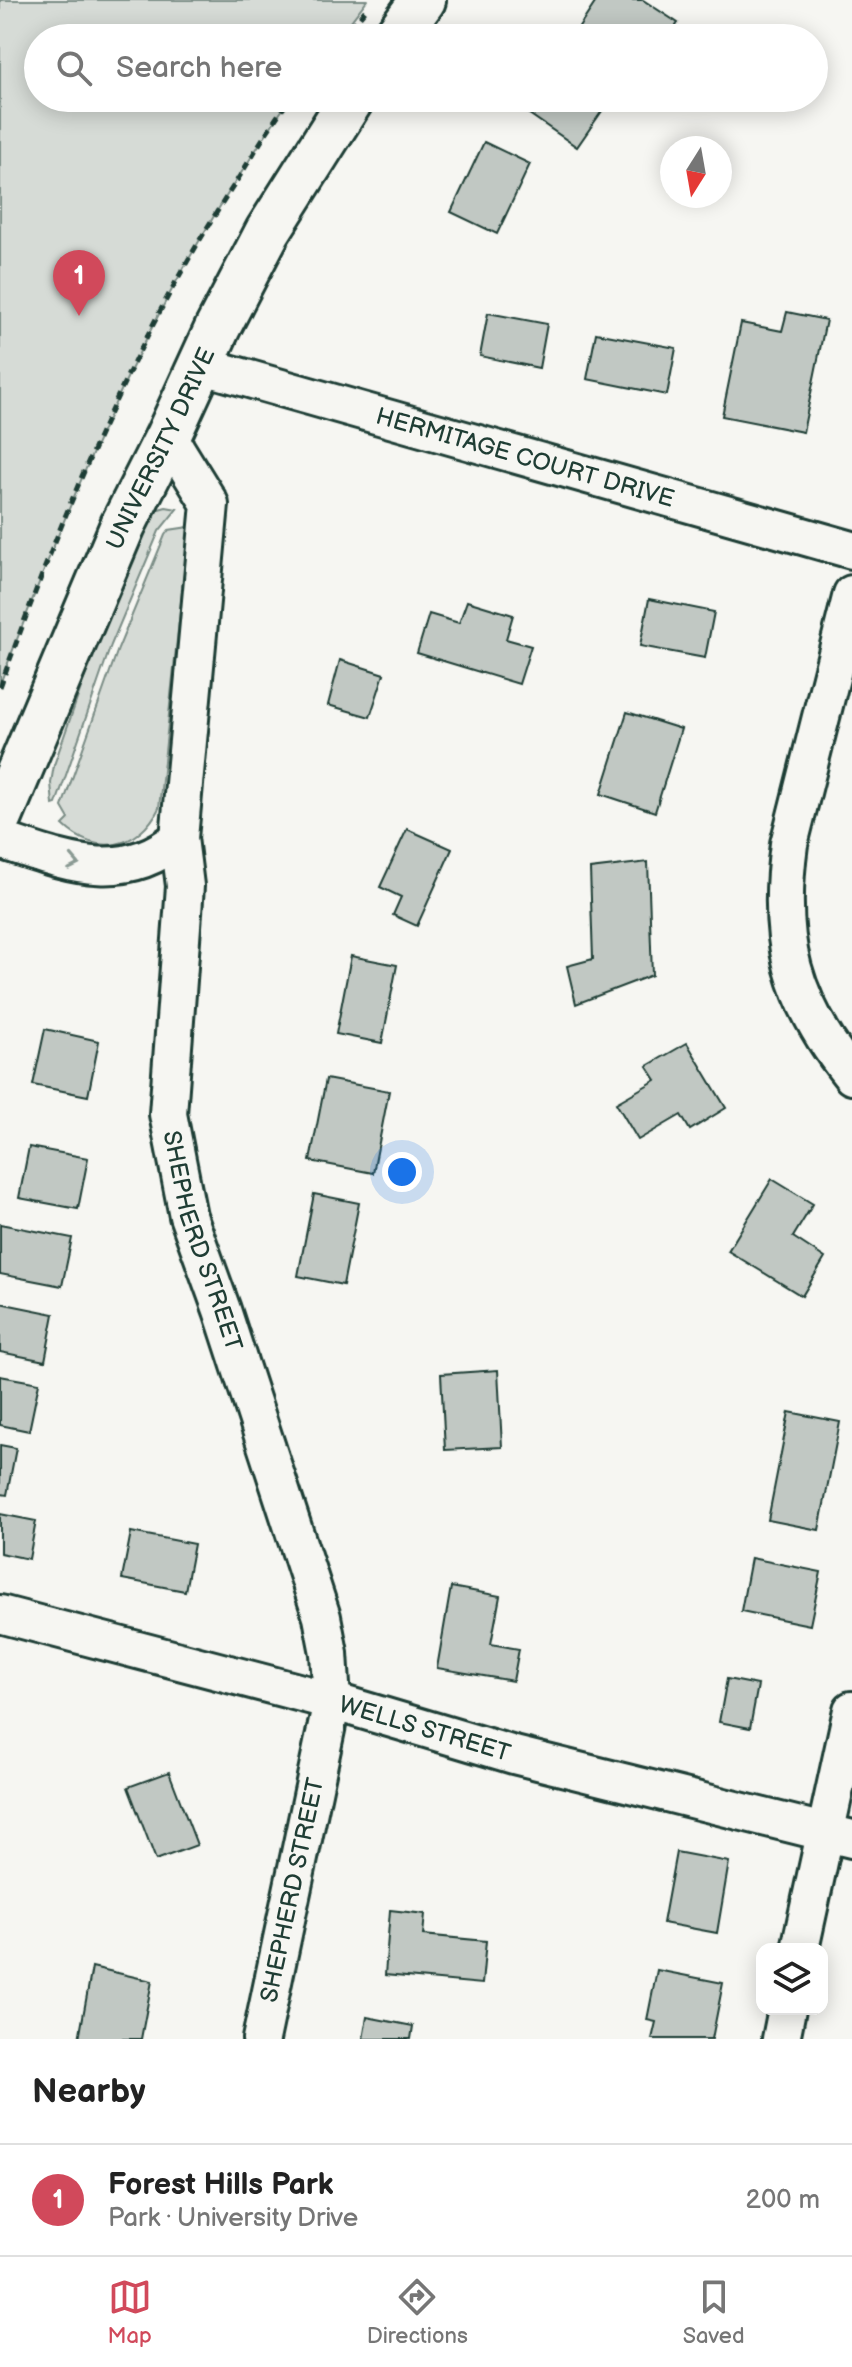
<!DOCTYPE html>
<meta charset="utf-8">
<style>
body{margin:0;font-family:"Balsamiq Sans",sans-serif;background:#f6f6f6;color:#222}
.controls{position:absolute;right:24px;bottom:24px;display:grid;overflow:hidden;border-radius:16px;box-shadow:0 4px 20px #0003}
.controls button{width:72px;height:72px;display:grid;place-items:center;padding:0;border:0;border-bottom:2px solid #e0e0e0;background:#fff;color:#222;font:40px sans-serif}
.compass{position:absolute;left:660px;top:136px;width:72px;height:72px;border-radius:50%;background:#fff;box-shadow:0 4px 20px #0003;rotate:191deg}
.you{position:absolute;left:402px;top:1172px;width:28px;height:28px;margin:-20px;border:6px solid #fff;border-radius:50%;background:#1a73e8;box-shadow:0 0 0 12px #1a73e833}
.badge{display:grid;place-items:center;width:52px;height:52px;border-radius:50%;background:#d1495b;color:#fff;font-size:26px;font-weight:700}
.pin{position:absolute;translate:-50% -66px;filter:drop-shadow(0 2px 4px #0008)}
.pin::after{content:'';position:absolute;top:42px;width:28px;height:24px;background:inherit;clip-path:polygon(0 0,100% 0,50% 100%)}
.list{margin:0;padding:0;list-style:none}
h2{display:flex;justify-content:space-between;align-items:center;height:104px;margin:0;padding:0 32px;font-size:34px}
h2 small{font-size:26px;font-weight:400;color:#767676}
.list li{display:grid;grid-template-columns:52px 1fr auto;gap:24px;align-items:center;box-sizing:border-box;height:112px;padding:0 32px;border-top:2px solid #e0e0e0}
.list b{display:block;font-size:30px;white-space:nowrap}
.list p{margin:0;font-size:26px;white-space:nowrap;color:#767676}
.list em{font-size:26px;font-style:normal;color:#767676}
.icon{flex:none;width:44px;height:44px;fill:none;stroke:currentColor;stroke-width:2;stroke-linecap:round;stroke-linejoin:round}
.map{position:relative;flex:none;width:852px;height:2039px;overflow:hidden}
.search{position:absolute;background:#fff;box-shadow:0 4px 20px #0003;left:24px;right:24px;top:24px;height:88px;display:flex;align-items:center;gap:20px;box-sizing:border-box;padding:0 28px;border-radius:44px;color:#767676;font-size:30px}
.sheet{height:216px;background:#fff}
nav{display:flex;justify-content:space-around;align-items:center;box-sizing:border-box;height:112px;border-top:2px solid #e0e0e0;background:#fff;font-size:22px;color:#767676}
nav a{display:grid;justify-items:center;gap:4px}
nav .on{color:#d1495b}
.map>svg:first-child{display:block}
</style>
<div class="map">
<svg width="852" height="2039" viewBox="0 0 852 2039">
<rect width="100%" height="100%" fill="#f6f6f2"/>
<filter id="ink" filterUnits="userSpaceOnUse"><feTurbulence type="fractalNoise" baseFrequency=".0125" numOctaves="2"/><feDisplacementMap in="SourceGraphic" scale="16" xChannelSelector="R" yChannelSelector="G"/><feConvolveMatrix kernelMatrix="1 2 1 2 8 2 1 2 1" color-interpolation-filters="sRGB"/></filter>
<g filter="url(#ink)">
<g fill="#d6dbd6" stroke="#7a8c85" stroke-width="2">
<path d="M0,0h367l-29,38h-300v60h253c-16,21 -30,44 -44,66 -107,161 -179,340 -247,520z"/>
<polygon points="166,507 177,509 159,531 111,645 56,804 53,805 51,783 54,765 98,639 149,519 159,509"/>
<path d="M189,527l-30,281c-20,41 -63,49 -96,17l6,-6 -7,-12 56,-158 47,-114 4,-5z"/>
</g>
<g fill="#c1c8c3" stroke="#1f3d34" stroke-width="2">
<polygon points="597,0 643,0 678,23 667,38 572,38"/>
<polygon points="529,98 584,98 602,111 577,147 522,109"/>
<polygon points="484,142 530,164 497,234 451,212"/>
<polygon points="787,312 826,320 803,432 722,416 741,323 782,331"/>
<polygon points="488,313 547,324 539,368 480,356"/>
<polygon points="596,333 676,348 667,395 587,379"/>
<polygon points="649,599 714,612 705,658 640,646"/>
<polygon points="467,601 513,615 506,639 531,646 519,684 417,653 429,614 459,623"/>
<polygon points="340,660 384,674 370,717 328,705"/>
<polygon points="627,712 681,729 655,812 601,794"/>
<polygon points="407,829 452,849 417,926 393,915 401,897 380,887"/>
<polygon points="648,862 652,975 576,1004 567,966 593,959 590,869"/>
<polygon points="351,956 397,965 382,1043 336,1034"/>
<polygon points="45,1029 99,1041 88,1096 33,1085"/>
<polygon points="687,1043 726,1108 690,1130 681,1115 638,1140 616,1103 656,1080 647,1066"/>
<polygon points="326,1079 389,1091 373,1173 310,1161"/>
<polygon points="29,1147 88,1158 78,1209 19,1198"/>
<polygon points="772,1179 813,1204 793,1237 825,1258 802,1296 728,1251"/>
<polygon points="314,1194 359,1203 343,1285 298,1276"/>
<polygon points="0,1224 72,1238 62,1286 0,1274"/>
<polygon points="0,1303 54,1314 45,1361 0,1352"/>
<polygon points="498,1370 502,1447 445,1450 441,1374"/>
<polygon points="0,1376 39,1383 29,1431 0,1425"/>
<polygon points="789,1412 840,1422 819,1530 768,1520"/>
<polygon points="0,1445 16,1448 7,1495 0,1494"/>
<polygon points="0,1514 36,1521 29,1559 0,1553"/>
<polygon points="131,1532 194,1544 185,1591 122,1579"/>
<polygon points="751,1558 821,1572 810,1625 741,1611"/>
<polygon points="451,1587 500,1596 491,1644 519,1649 513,1681 437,1668"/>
<polygon points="727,1679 758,1685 750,1728 719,1722"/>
<polygon points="169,1772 197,1845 156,1860 128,1787"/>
<polygon points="676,1852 729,1862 717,1933 663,1923"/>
<polygon points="390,1910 425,1914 423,1935 486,1941 482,1984 385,1975"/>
<polygon points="92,1967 152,1981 141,2039 79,2039"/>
<polygon points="657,1970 723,1983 712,2039 652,2039 656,2022 647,2020"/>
<polygon points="367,2017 413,2026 411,2039 363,2039"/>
</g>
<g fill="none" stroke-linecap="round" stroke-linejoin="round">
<defs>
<g id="minor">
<path id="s1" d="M200,365l652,185"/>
<path id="s2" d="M168,436l42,68 -31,334 6,48 -17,228 20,102 34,94 100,307 7,36 3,48 -71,338"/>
<path d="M852,594l-63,250c-13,96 2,156 63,232"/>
<path d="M0,840c64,21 121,46 179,-2"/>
<path id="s3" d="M0,1614l332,87 182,54 338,84"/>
<polyline points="800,1949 852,1710"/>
<polyline points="781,2039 787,2009"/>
</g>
<g id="primary">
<polyline points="395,38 423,0"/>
<path id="s4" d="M0,817l123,-292 45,-89 50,-109 50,-96 84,-133"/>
</g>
</defs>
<use href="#minor" stroke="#1f3d34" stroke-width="42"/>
<use href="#primary" stroke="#1f3d34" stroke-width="50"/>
<g stroke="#1f3d34" stroke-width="5" stroke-dasharray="8 6" stroke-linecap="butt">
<polyline points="342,38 367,8"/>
<path d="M0,687c63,-174 133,-347 234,-502 19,-29 36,-61 57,-87"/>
</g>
<use href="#minor" stroke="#f6f6f2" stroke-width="36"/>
<use href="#primary" stroke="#f6f6f2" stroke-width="44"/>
</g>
<defs><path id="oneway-chevron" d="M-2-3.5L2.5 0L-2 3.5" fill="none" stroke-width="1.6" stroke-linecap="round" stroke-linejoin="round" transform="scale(2)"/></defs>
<use stroke="#8a9a93" href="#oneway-chevron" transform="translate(74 863) rotate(11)"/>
</g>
<g text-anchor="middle" stroke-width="6" stroke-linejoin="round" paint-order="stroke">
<g font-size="24" fill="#1f3d34" stroke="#f6f6f2">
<text dy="8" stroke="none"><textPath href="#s4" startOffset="402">UNIVERSITY DRIVE</textPath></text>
<text dy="8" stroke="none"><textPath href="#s1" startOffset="338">HERMITAGE COURT DRIVE</textPath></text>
<text dy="8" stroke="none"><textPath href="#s2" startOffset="824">SHEPHERD STREET</textPath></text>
<text dy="8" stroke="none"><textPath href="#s3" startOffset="440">WELLS STREET</textPath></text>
<text transform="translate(292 1890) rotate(-78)" y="8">SHEPHERD STREET</text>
</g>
</g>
</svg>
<div class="controls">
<button><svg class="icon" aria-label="layers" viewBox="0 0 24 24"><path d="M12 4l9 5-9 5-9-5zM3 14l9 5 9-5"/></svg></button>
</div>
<svg class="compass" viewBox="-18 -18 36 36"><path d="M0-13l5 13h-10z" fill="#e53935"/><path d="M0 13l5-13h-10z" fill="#767676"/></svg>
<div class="you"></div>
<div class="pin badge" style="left:79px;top:316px">1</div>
<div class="search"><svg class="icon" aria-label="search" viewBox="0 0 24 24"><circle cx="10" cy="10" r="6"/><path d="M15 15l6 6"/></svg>Search here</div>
</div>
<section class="sheet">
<h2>Nearby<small></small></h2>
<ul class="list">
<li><span class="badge">1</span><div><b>Forest Hills Park</b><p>Park · University Drive</p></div><em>200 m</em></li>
</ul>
</section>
<nav>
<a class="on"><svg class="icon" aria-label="map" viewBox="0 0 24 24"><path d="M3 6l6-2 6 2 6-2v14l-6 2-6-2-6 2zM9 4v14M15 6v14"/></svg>Map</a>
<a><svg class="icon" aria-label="directions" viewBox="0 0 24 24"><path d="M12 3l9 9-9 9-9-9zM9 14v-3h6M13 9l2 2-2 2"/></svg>Directions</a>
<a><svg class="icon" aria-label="saved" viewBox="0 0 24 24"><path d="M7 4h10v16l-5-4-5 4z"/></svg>Saved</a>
</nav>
